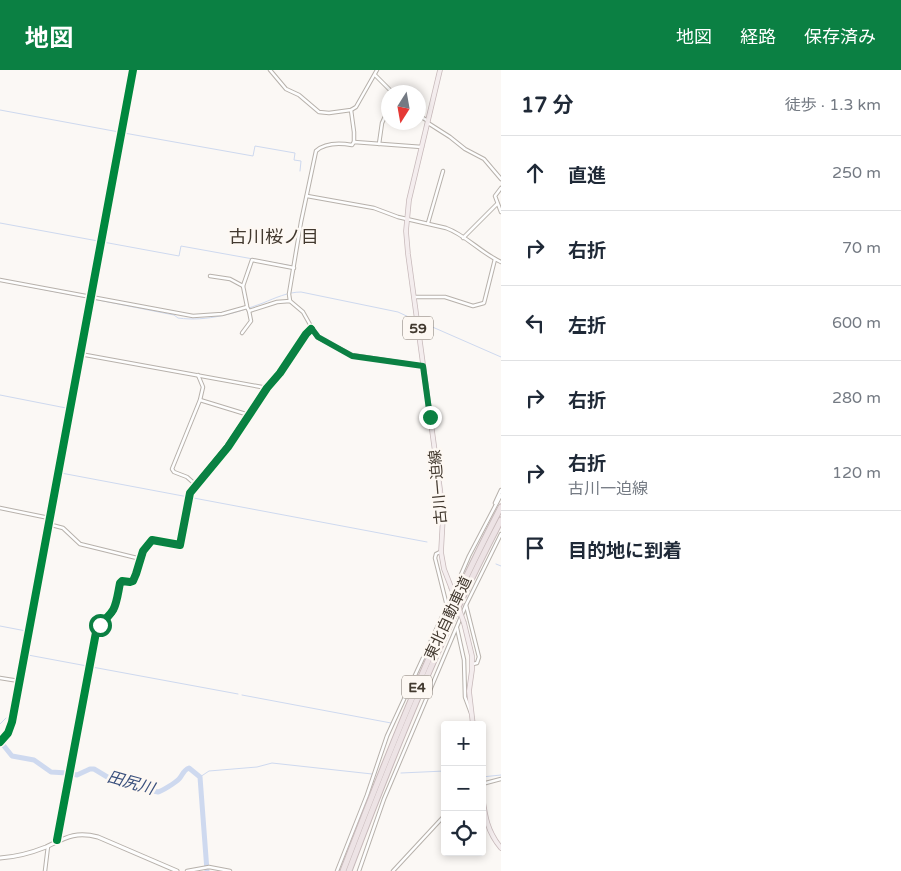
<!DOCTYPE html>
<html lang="ja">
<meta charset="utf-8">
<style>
body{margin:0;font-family:"Varela Round","Noto Sans JP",sans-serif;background:#f2f2f3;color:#1f2937}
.controls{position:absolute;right:15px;bottom:15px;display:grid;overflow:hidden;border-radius:5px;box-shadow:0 2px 8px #0003}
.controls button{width:45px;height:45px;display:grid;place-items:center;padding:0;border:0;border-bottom:1px solid #e0e1e3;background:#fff;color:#1f2937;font:25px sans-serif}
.compass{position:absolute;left:381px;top:15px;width:45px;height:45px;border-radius:50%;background:#fff;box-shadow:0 2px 8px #0003;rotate:191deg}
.stop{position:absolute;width:15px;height:15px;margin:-11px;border:4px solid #0b8043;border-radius:50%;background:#fff}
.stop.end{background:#0b8043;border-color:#fff;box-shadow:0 1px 5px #0008}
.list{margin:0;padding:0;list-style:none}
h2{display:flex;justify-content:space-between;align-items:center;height:65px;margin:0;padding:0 20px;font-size:21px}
h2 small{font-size:16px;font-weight:400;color:#747a83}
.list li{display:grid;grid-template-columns:32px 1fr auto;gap:15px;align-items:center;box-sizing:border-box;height:75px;padding:0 20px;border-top:1px solid #e0e1e3}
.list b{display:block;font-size:19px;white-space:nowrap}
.list p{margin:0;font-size:16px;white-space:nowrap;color:#747a83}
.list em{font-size:16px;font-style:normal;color:#747a83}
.icon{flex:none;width:28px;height:28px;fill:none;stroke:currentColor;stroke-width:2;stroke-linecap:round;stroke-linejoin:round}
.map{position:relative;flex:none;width:501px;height:801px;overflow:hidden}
header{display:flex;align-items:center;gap:30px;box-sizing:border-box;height:70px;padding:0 25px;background:#0b8043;color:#fff}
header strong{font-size:24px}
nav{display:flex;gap:28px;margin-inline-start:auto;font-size:18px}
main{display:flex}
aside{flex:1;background:#fff}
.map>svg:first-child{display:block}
</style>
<header>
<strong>地図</strong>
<nav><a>地図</a><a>経路</a><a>保存済み</a></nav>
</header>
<main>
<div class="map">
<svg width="501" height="801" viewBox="0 0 501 801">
<rect width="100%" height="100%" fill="#fbf8f5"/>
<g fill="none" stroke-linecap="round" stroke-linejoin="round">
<g stroke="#ced9ef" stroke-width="1">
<polyline points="0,40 119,62"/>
<polyline points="124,63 253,86 255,76 295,83 294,90 301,91 300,101"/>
<polyline points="0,153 98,171"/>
<polyline points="103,172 179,186 181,176 292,196"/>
<polyline points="0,211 87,228"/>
<polyline points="88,222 129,0"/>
<path d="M93,229l81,16 4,3c29,4 58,-5 85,-15 12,-5 25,-11 38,-11l97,20 15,7"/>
<polyline points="421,252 501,287"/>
<polyline points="0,325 66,338"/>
<polyline points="56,402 86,233"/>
<polyline points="61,403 427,472"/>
<polyline points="48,441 55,402"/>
<polyline points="496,494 501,496"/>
<polyline points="0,556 26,561"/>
<polyline points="26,556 46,452"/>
<polyline points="31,561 32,562 28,585 87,596"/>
<polyline points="92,597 238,624"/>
<polyline points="17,608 25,564"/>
<polyline points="242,625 391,653"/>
<polyline points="10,642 16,613"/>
<polyline points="0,654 6,648"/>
<polyline points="401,703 445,701"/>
<polyline points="200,707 209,701 257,697 272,693 372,704"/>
<polyline points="482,707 501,705"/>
</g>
<path stroke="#ced9ef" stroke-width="5" d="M0,671l12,15 22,4 17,12 16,1 10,2 13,-6h4l15,9 11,3 10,5 28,6c4,-1 17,-9 21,-13 4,-4 4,-9 10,-11l11,9 7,94"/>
<defs>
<g id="minor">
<polyline points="270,0 286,19 299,25 319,42 329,43 351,40 356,37 377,0"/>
<polyline points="375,5 392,22"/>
<polyline points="351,40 354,62 354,72"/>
<polyline points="418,45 428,51"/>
<polyline points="428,53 450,67 465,79 484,89 501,109"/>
<polyline points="379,74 382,53 388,40"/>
<polyline points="501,118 495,126 501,142"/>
<path d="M307,126l67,12 24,9 48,11c20,7 35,25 55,34"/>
<polyline points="428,153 443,101"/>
<polyline points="463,168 497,134"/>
<polyline points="210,206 230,209 243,216 247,236"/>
<polyline points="0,210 193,246 222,244 247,237 249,241 277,232 290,231 303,242 317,267 352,285 423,296"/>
<polyline points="243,216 252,190 294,198"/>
<polyline points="414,227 445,227 473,236 484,233 495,189"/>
<path d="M290,231l-1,-7 12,-72 15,-71c10,-9 24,-8 36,-6l2,-3 68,5"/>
<polyline points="242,263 251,251 249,241"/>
<polyline points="80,284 267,318"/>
<polyline points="200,330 249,345"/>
<polyline points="196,415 187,407 174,402 172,399 200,330 203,317 198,305"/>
<polyline points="495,433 501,420"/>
<polyline points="0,438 49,448"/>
<polyline points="48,454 63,458 80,474 141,489"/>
<polyline points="448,535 469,486 501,425"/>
<polyline points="457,558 464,590 465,627 471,643"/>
<polyline points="473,594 477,593 479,587 466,535 501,464"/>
<polyline points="0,608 19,611"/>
<polyline points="0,672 8,663 12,652 133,0"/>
<polyline points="482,714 501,709"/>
<path d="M57,770l40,-213c20,-18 18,-18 23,-44l2,-2 8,1 3,-1 3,-7 7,-23 9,-11 28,5 10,-52 38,-46 39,-59 13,-15 26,-39 5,-5"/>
<polyline points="45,801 48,776"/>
<polyline points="187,801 209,797 230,801"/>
<polyline points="337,801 367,725 387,666 447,536 435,488 436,484 440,482"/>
<polyline points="359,801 384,729 466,535"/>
<polyline points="393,801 445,745"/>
</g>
<path id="tertiary" d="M0,788c16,-1 31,-5 46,-11 19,-9 29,-16 52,-10l79,34"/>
<g id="primary">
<polyline points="440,0 409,130 406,161 408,184 440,419 443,446 441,482 444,499 451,517"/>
<polyline points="464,553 472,586 472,600 469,621 473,655"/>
<path d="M482,725c3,21 5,36 19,53"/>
</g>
<g id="motorway">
<path d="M343,801c47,-123 97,-247 158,-364"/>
<path d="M349,801c45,-119 93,-238 152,-351"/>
</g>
</defs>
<use href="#minor" stroke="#b7b1ab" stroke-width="4.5"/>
<use href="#tertiary" stroke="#b7b1ab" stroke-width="5"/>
<use href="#primary" stroke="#c7b9ba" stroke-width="5.5"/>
<use href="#motorway" stroke="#c7b9ba" stroke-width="7"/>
<use href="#minor" stroke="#fefefe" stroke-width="2.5"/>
<use href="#tertiary" stroke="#fefefe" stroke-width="3"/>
<use href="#primary" stroke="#f4edee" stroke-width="4"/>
<use href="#motorway" stroke="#ede3e5" stroke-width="5"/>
<defs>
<polyline id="primary-bridge" points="451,517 464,553"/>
</defs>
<use href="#primary-bridge" stroke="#c7b9ba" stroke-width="5.5" stroke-linecap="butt"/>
<use href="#primary-bridge" stroke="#f4edee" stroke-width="4"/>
<defs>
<g id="cycleway">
<polyline points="0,672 8,663 12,652 133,0"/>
<path d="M57,770l40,-213c20,-18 18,-18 23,-44l2,-2 8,1 3,-1 3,-7 7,-23 9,-11 28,5 10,-52 38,-46 39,-59 13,-15 26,-39 5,-5"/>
</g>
</defs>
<use href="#cycleway" stroke="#fdf8f3" stroke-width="11"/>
<use href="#cycleway" stroke="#00873e" stroke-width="8"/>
</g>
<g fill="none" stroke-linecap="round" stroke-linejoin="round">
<path stroke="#0b8043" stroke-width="6" d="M100,555c20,-16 14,-22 21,-43h9l3,-1 11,-31 8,-10 28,5 10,-52 38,-47 39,-58 13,-15 26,-39 6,-5 6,8 34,19 71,10 7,51"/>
</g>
<g text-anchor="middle" stroke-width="5" stroke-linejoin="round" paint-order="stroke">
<g fill="#fdf8f3" stroke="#7a726a" stroke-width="1">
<rect x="403" y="246.5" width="30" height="23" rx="4"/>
<rect x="402" y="605.5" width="30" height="23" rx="4"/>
</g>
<g font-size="14" font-weight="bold" fill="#42392f">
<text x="418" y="263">59</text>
<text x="417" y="622">E4</text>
</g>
<g font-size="15" fill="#42392f" stroke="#fdf8f3">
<text transform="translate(438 417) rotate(-95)" y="5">古川一迫線</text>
<text transform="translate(448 548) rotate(-65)" y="5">東北自動車道</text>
</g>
<g font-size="16" font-style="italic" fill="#3a507d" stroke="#fdf8f3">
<text transform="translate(131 712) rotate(16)" y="6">田尻川</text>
</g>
<g font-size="18" fill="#42392f" stroke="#fdf8f3">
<text x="274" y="173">古川桜ノ目</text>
</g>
</g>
</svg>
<div class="controls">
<button>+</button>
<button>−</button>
<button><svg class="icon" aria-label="locate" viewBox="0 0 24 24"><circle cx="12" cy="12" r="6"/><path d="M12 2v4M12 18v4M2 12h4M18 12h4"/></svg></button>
</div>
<svg class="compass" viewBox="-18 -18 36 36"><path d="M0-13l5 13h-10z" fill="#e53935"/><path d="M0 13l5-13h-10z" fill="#747a83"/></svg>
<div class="stop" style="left:100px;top:555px"></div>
<div class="stop end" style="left:430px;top:347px"></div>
</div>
<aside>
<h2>17 分<small>徒歩 · 1.3 km</small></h2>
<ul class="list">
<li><svg class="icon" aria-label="ahead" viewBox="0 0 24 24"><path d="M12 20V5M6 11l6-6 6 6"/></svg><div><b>直進</b></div><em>250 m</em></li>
<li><svg class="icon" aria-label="right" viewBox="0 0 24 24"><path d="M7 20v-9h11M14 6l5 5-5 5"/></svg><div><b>右折</b></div><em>70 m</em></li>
<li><svg class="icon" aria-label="left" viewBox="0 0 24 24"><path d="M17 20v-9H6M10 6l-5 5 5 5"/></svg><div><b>左折</b></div><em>600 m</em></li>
<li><svg class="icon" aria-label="right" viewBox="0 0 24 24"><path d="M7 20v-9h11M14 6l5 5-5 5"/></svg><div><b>右折</b></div><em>280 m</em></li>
<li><svg class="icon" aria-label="right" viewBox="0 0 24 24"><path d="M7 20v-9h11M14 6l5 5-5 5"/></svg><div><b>右折</b><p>古川一迫線</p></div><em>120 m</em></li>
<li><svg class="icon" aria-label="arrive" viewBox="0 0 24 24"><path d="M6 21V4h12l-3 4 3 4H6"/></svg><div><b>目的地に到着</b></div></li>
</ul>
</aside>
</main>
